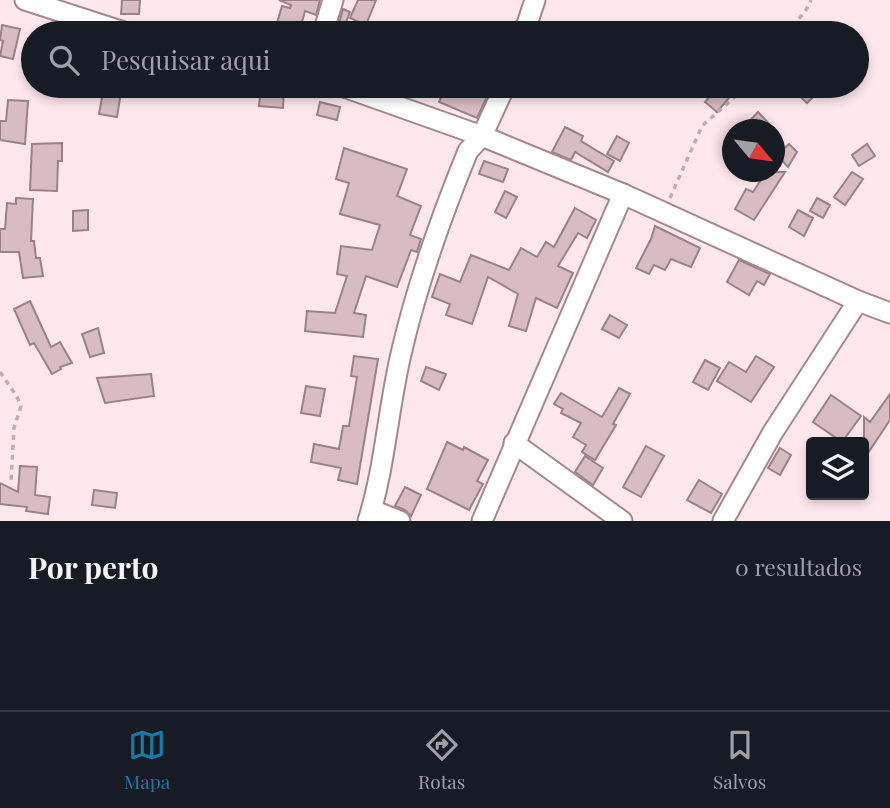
<!DOCTYPE html>
<html lang="pt">
<style>
body{margin:0;font-family:"Playfair Display",serif;background:#20242c;color:#f1f3f6}
.controls{position:absolute;right:21px;bottom:21px;display:grid;overflow:hidden;border-radius:7px;box-shadow:0 4px 10px #0003}
.controls button{width:63px;height:63px;display:grid;place-items:center;padding:0;border:0;border-bottom:2px solid #363941;background:#171b24;color:#f1f3f6;font:35px sans-serif}
.compass{position:absolute;left:722px;top:119px;width:63px;height:63px;border-radius:50%;background:#171b24;box-shadow:0 4px 10px #0003;rotate:119deg}
.list{margin:0;padding:0;list-style:none}
h2{display:flex;justify-content:space-between;align-items:center;height:91px;margin:0;padding:0 28px;font-size:30px}
h2 small{font-size:23px;font-weight:400;color:#9ea1a6}
.icon{flex:none;width:38px;height:38px;fill:none;stroke:currentColor;stroke-width:2;stroke-linecap:round;stroke-linejoin:round}
.map{position:relative;flex:none;width:890px;height:521px;overflow:hidden}
.search{position:absolute;background:#171b24;box-shadow:0 4px 10px #0003;left:21px;right:21px;top:21px;height:77px;display:flex;align-items:center;gap:18px;box-sizing:border-box;padding:0 24px;border-radius:38px;color:#9ea1a6;font-size:26px}
.sheet{height:189px;background:#171b24}
nav{display:flex;justify-content:space-around;align-items:center;box-sizing:border-box;height:98px;border-top:2px solid #363941;background:#171b24;font-size:19px;color:#9ea1a6}
nav a{display:grid;justify-items:center;gap:4px}
nav .on{color:#167ba6}
.map>svg:first-child{display:block}
</style>
<div class="map">
<svg width="890" height="521" viewBox="0 0 890 521">
<rect width="100%" height="100%" fill="#ffe8ed"/>
<g fill="#d8bcc2" stroke="#9c8288" stroke-width="2">
<polygon points="122,0 140,0 139,14 121,14"/>
<polygon points="279,0 320,0 316,15 305,11 299,33 274,33 282,6 290,8 291,5"/>
<polygon points="358,0 376,0 366,25 350,18"/>
<polygon points="343,9 350,12 345,25 339,23"/>
<polygon points="2,25 20,29 13,59 0,56 3,41 0,40"/>
<polygon points="104,86 122,86 117,117 99,114"/>
<polygon points="261,86 284,88 283,108 259,106"/>
<polygon points="446,86 492,86 477,118 439,102"/>
<polygon points="719,86 739,86 717,112 705,102"/>
<polygon points="789,86 824,86 807,103"/>
<polygon points="8,100 28,101 25,144 0,140 0,121 6,121"/>
<polygon points="320,102 340,107 337,120 317,115"/>
<polygon points="758,112 775,130 741,130"/>
<polygon points="565,127 583,136 581,141 614,161 608,172 575,152 571,160 552,152"/>
<polygon points="617,136 629,143 620,161 607,154"/>
<polygon points="62,143 62,161 58,161 57,191 30,190 32,144"/>
<polygon points="789,144 797,152 788,167 777,155"/>
<polygon points="867,144 875,156 859,166 852,155"/>
<polygon points="344,148 407,169 397,196 421,206 410,235 421,239 417,252 411,250 397,287 366,276 354,313 366,315 363,337 305,331 307,311 335,313 347,276 337,274 341,246 372,250 380,225 340,214 349,183 336,179"/>
<polygon points="484,161 508,169 503,182 479,174"/>
<polygon points="766,172 785,172 754,220 735,209 746,189 753,192"/>
<polygon points="852,172 863,179 845,205 834,197"/>
<polygon points="505,191 517,197 506,218 495,212"/>
<polygon points="16,198 33,199 31,241 34,241 36,258 40,258 43,276 23,278 19,252 0,252 0,229 5,229 7,203 16,204"/>
<polygon points="817,198 830,205 823,218 810,211"/>
<polygon points="575,208 596,220 587,238 578,233 558,266 573,273 557,308 536,298 526,331 509,326 518,294 488,277 472,324 446,315 450,304 432,297 440,274 460,282 471,255 509,270 521,248 537,257 546,242 554,247"/>
<polygon points="88,210 88,230 73,231 73,211"/>
<polygon points="798,210 813,218 804,236 789,227"/>
<polygon points="655,226 700,248 691,267 671,259 665,270 654,265 649,274 636,268 651,239"/>
<polygon points="739,260 770,274 764,285 757,281 749,295 727,282"/>
<polygon points="30,301 51,347 60,342 72,363 60,367 61,369 52,374 34,343 30,345 14,309"/>
<polygon points="610,315 627,325 619,338 602,329"/>
<polygon points="98,328 104,353 90,357 82,334"/>
<polygon points="354,356 378,359 357,484 338,480 341,468 311,462 314,444 339,449 343,426 349,426 357,377 351,376"/>
<polygon points="756,356 774,367 751,402 717,381 729,362 746,372"/>
<polygon points="705,360 720,368 708,390 693,382"/>
<polygon points="426,367 446,374 439,390 421,381"/>
<polygon points="151,374 154,396 105,403 97,378"/>
<polygon points="306,386 325,389 320,416 301,413"/>
<polygon points="619,388 630,394 613,424 616,425 595,460 582,452 586,445 573,437 581,423 561,413 563,409 554,404 561,393 602,417"/>
<polygon points="890,394 890,420 864,459 864,417 870,422"/>
<polygon points="831,395 861,416 842,442 813,422"/>
<polygon points="447,442 463,450 464,447 488,460 477,481 483,484 469,510 427,489"/>
<polygon points="646,446 664,456 641,497 623,487"/>
<polygon points="780,448 791,455 780,475 768,468"/>
<polygon points="585,456 603,468 593,485 575,472"/>
<polygon points="20,466 37,467 35,495 50,497 48,514 26,511 27,507 0,504 0,483 18,492"/>
<polygon points="699,480 722,494 711,513 687,500"/>
<polygon points="405,487 421,495 411,516 405,510 395,506"/>
<polygon points="94,490 117,493 115,508 92,505"/>
</g>
<g fill="none" stroke-linecap="round" stroke-linejoin="round">
<defs>
<g id="street">
<polyline points="25,0 127,33"/>
<polyline points="323,33 333,0"/>
<polyline points="524,33 535,0"/>
<polyline points="341,86 482,136 623,194 858,301 890,313"/>
<polyline points="514,443 622,521"/>
<polyline points="372,510 400,521"/>
<path d="M368,521c17,-54 20,-112 33,-167 16,-70 40,-137 67,-203l14,-15 23,-50"/>
<polyline points="482,521 623,194"/>
<polyline points="723,521 773,432 858,301"/>
</g>
</defs>
<use href="#street" stroke="#a3898f" stroke-width="23"/>
<g stroke="#c0adb1" stroke-width="3.5" stroke-dasharray="5 5" stroke-linecap="butt">
<polyline points="785,33 805,12 811,0"/>
<polyline points="670,198 702,126 747,86"/>
<polyline points="0,372 16,395 21,406 14,428 11,482"/>
</g>
<use href="#street" stroke="#fff" stroke-width="19"/>
</g>
</svg>
<div class="controls">
<button><svg class="icon" aria-label="layers" viewBox="0 0 24 24"><path d="M12 4l9 5-9 5-9-5zM3 14l9 5 9-5"/></svg></button>
</div>
<svg class="compass" viewBox="-18 -18 36 36"><path d="M0-13l5 13h-10z" fill="#e53935"/><path d="M0 13l5-13h-10z" fill="#9ea1a6"/></svg>
<div class="search"><svg class="icon" aria-label="search" viewBox="0 0 24 24"><circle cx="10" cy="10" r="6"/><path d="M15 15l6 6"/></svg>Pesquisar aqui</div>
</div>
<section class="sheet">
<h2>Por perto<small>0 resultados</small></h2>
<ul class="list">
</ul>
</section>
<nav>
<a class="on"><svg class="icon" aria-label="map" viewBox="0 0 24 24"><path d="M3 6l6-2 6 2 6-2v14l-6 2-6-2-6 2zM9 4v14M15 6v14"/></svg>Mapa</a>
<a><svg class="icon" aria-label="directions" viewBox="0 0 24 24"><path d="M12 3l9 9-9 9-9-9zM9 14v-3h6M13 9l2 2-2 2"/></svg>Rotas</a>
<a><svg class="icon" aria-label="saved" viewBox="0 0 24 24"><path d="M7 4h10v16l-5-4-5 4z"/></svg>Salvos</a>
</nav>
